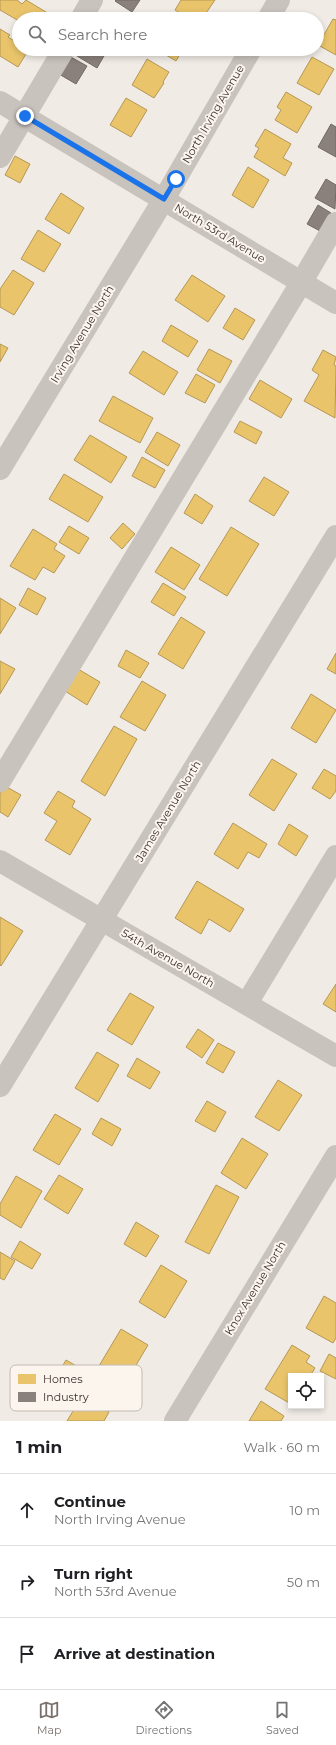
<!DOCTYPE html>
<meta charset="utf-8">
<style>
body{margin:0;font-family:Montserrat,sans-serif;background:#f6f6f6;color:#202124}
.controls{position:absolute;right:12px;bottom:12px;display:grid;overflow:hidden;border-radius:0px;box-shadow:0 2px 6px #0003}
.controls button{width:36px;height:36px;display:grid;place-items:center;padding:0;border:0;border-bottom:1px solid #e0e0e0;background:#fff;color:#202124;font:20px sans-serif}
.stop{position:absolute;width:12px;height:12px;margin:-9px;border:3px solid #1a73e8;border-radius:50%;background:#fff}
.stop.end{background:#1a73e8;border-color:#fff;box-shadow:0 1px 4px #0008}
.list{margin:0;padding:0;list-style:none}
h2{display:flex;justify-content:space-between;align-items:center;height:52px;margin:0;padding:0 16px;font-size:17px}
h2 small{font-size:13px;font-weight:400;color:#757577}
.list li{display:grid;grid-template-columns:26px 1fr auto;gap:12px;align-items:center;box-sizing:border-box;height:72px;padding:0 16px;border-top:1px solid #e0e0e0}
.list b{display:block;font-size:15px;white-space:nowrap}
.list p{margin:0;font-size:13px;white-space:nowrap;color:#757577}
.list em{font-size:13px;font-style:normal;color:#757577}
.icon{flex:none;width:22px;height:22px;fill:none;stroke:currentColor;stroke-width:2;stroke-linecap:round;stroke-linejoin:round}
.map{position:relative;flex:none;width:336px;height:1421px;overflow:hidden}
.search{position:absolute;background:#fff;box-shadow:0 2px 6px #0003;left:12px;right:12px;top:12px;height:44px;display:flex;align-items:center;gap:10px;box-sizing:border-box;padding:0 14px;border-radius:22px;color:#757577;font-size:15px}
.sheet{height:268px;background:#fff}
nav{display:flex;justify-content:space-around;align-items:center;box-sizing:border-box;height:56px;border-top:1px solid #e0e0e0;background:#fff;font-size:11px;color:#757577}
nav a{display:grid;justify-items:center;gap:2px}
nav .on{color:#7a716c}
.map>svg:first-child{display:block}
</style>
<div class="map">
<svg width="336" height="1421" viewBox="0 0 336 1421">
<rect width="100%" height="100%" fill="#f0ebe5"/>
<g fill="#e9c46a" stroke="#b59857">
<polygon points="0,0 17,0 22,4 26,0 46,12 42,19 19,19 19,21 0,10"/>
<polygon points="181,0 215,0 202,19 191,19 175,10"/>
<polygon points="333,19 336,20 336,55 318,45"/>
<polygon points="0,29 10,35 8,37 19,44 19,49 29,49 18,67 0,56"/>
<polygon points="156,49 183,49 176,61"/>
<polygon points="312,57 334,69 319,95 297,83"/>
<polygon points="147,59 169,72 163,82 164,83 154,98 132,85"/>
<polygon points="286,92 312,107 297,133 275,120 281,110 277,107"/>
<polygon points="126,98 147,110 131,137 110,125"/>
<polygon points="265,129 291,144 283,158 292,163 285,176 254,157 259,148 255,146"/>
<polygon points="15,156 30,164 20,183 5,175"/>
<polygon points="248,167 269,180 253,208 232,195"/>
<polygon points="61,193 84,208 69,234 45,219"/>
<polygon points="38,230 61,244 44,272 21,259"/>
<polygon points="13,270 34,283 14,315 0,307 0,289"/>
<polygon points="192,275 225,296 208,322 175,300"/>
<polygon points="235,308 255,320 243,340 223,328"/>
<polygon points="171,325 198,341 188,357 162,341"/>
<polygon points="0,344 8,348 0,362"/>
<polygon points="209,349 232,361 220,383 197,370"/>
<polygon points="323,350 336,357 334,365 336,366 335,418 304,401 319,375 312,370"/>
<polygon points="143,351 178,372 164,395 129,373"/>
<polygon points="196,374 215,385 205,403 185,393"/>
<polygon points="260,380 292,399 281,418 249,399"/>
<polygon points="113,396 153,418 140,443 99,421"/>
<polygon points="240,421 262,432 256,444 234,432"/>
<polygon points="157,432 180,445 168,466 145,452"/>
<polygon points="90,435 127,457 111,483 74,460"/>
<polygon points="142,457 165,470 155,488 132,476"/>
<polygon points="64,474 103,497 88,522 49,499"/>
<polygon points="264,477 289,492 274,516 249,501"/>
<polygon points="195,494 213,506 202,524 184,513"/>
<polygon points="123,523 135,534 122,549 110,538"/>
<polygon points="69,526 89,538 79,554 59,542"/>
<polygon points="231,527 259,544 227,596 199,579"/>
<polygon points="33,529 57,544 54,549 65,556 54,573 43,567 35,580 10,566"/>
<polygon points="171,547 200,565 184,590 155,572"/>
<polygon points="163,583 186,597 174,616 151,602"/>
<polygon points="28,588 46,598 37,615 19,605"/>
<polygon points="0,598 16,608 0,634"/>
<polygon points="181,617 205,632 183,669 158,654"/>
<polygon points="126,650 149,663 140,678 118,666"/>
<polygon points="336,653 336,674 327,669"/>
<polygon points="0,661 15,669 0,694"/>
<polygon points="78,669 100,682 87,705 65,691"/>
<polygon points="142,681 166,695 145,731 120,717"/>
<polygon points="311,694 336,710 316,743 291,728"/>
<polygon points="114,726 137,739 105,796 81,781"/>
<polygon points="272,759 297,774 274,811 249,795"/>
<polygon points="324,769 336,776 336,791 330,799 312,788"/>
<polygon points="5,786 21,795 8,817 0,812 0,794"/>
<polygon points="58,791 75,801 72,807 91,819 70,855 45,840 57,821 44,813"/>
<polygon points="233,823 267,844 259,858 248,852 238,869 214,854"/>
<polygon points="289,824 308,836 296,856 278,844"/>
<polygon points="197,881 244,909 230,932 209,919 201,934 175,918"/>
<polygon points="0,917 23,931 1,966 0,965"/>
<polygon points="336,984 336,1012 323,1004"/>
<polygon points="130,993 154,1007 132,1045 107,1030"/>
<polygon points="198,1029 214,1040 202,1058 186,1047"/>
<polygon points="218,1043 235,1052 223,1073 206,1063"/>
<polygon points="97,1052 119,1065 98,1102 75,1088"/>
<polygon points="137,1058 160,1072 150,1089 127,1076"/>
<polygon points="278,1080 302,1095 279,1131 255,1117"/>
<polygon points="207,1101 226,1112 215,1132 195,1121"/>
<polygon points="55,1114 81,1129 59,1165 33,1150"/>
<polygon points="101,1118 121,1129 112,1146 92,1134"/>
<polygon points="242,1138 268,1154 246,1189 221,1173"/>
<polygon points="59,1175 83,1189 68,1214 44,1199"/>
<polygon points="16,1176 42,1191 21,1228 0,1215 0,1204"/>
<polygon points="216,1185 239,1197 209,1254 185,1242"/>
<polygon points="136,1222 159,1236 146,1257 124,1244"/>
<polygon points="20,1241 41,1254 32,1269 11,1257"/>
<polygon points="0,1252 15,1261 4,1280 0,1278"/>
<polygon points="161,1265 187,1281 165,1318 139,1302"/>
<polygon points="324,1296 336,1303 336,1338 333,1343 306,1328"/>
<polygon points="121,1329 148,1345 126,1382 99,1366"/>
<polygon points="292,1345 310,1356 306,1362 315,1368 310,1376 291,1376 291,1404 265,1389"/>
<polygon points="329,1354 336,1358 336,1379 320,1371"/>
<polygon points="66,1360 87,1372 71,1398 51,1386"/>
<polygon points="82,1396 109,1412 104,1421 67,1421"/>
<polygon points="261,1401 284,1416 281,1421 249,1421"/>
</g>
<g fill="#8a817c" stroke="#726964">
<polygon points="116,0 140,0 132,12 115,1"/>
<polygon points="81,49 108,49 97,68 77,56"/>
<polygon points="69,56 87,66 76,84 59,74"/>
<polygon points="331,124 336,127 336,157 318,147"/>
<polygon points="326,179 336,185 335,209 315,198"/>
<polygon points="318,205 331,213 320,231 307,224"/>
</g>
<g fill="none" stroke-linecap="round" stroke-linejoin="round">
<g stroke="#c9c3be" stroke-width="22">
<polyline points="81,19 92,0"/>
<polyline points="268,19 279,0"/>
<polyline points="0,102 336,303"/>
<polyline points="0,157 64,49"/>
<polyline points="0,469 164,199 251,49"/>
<polyline points="0,781 301,283 336,223"/>
<polyline points="0,861 336,1056"/>
<polyline points="247,1003 336,856"/>
<polyline points="0,1086 336,536"/>
<polyline points="175,1421 336,1156"/>
</g>
</g>
<g fill="none" stroke-linecap="round" stroke-linejoin="round">
<polyline stroke="#1a73e8" stroke-width="5" points="25,116 164,199 176,179"/>
</g>
<g text-anchor="middle" stroke-width="4" stroke-linejoin="round" paint-order="stroke">
<g font-size="11" fill="#3b302b" stroke="#fbf5ee">
<text transform="translate(213 114) rotate(-60)" y="4">North Irving Avenue</text>
<text transform="translate(220 233) rotate(31)" y="4">North 53rd Avenue</text>
<text transform="translate(82 334) rotate(-59)" y="4">Irving Avenue North</text>
<text transform="translate(168 811) rotate(-59)" y="4">James Avenue North</text>
<text transform="translate(168 958) rotate(30)" y="4">54th Avenue North</text>
<text transform="translate(255 1288) rotate(-59)" y="4">Knox Avenue North</text>
</g>
</g>
<rect x="10" y="1365" width="132" height="46" rx="6" fill="#fbf5ee" stroke="#c1bab4" stroke-width="1"/>
<rect x="18" y="1374" width="18" height="10" fill="#e9c46a"/>
<rect x="18" y="1392" width="18" height="10" fill="#8a817c"/>
<g font-size="11" fill="#3b302b">
<text x="43" y="1383">Homes</text>
<text x="43" y="1401">Industry</text>
</g>
</svg>
<div class="controls">
<button><svg class="icon" aria-label="locate" viewBox="0 0 24 24"><circle cx="12" cy="12" r="6"/><path d="M12 2v4M12 18v4M2 12h4M18 12h4"/></svg></button>
</div>
<div class="stop" style="left:176px;top:179px"></div>
<div class="stop end" style="left:25px;top:116px"></div>
<div class="search"><svg class="icon" aria-label="search" viewBox="0 0 24 24"><circle cx="10" cy="10" r="6"/><path d="M15 15l6 6"/></svg>Search here</div>
</div>
<section class="sheet">
<h2>1 min<small>Walk · 60 m</small></h2>
<ul class="list">
<li><svg class="icon" aria-label="ahead" viewBox="0 0 24 24"><path d="M12 20V5M6 11l6-6 6 6"/></svg><div><b>Continue</b><p>North Irving Avenue</p></div><em>10 m</em></li>
<li><svg class="icon" aria-label="right" viewBox="0 0 24 24"><path d="M7 20v-9h11M14 6l5 5-5 5"/></svg><div><b>Turn right</b><p>North 53rd Avenue</p></div><em>50 m</em></li>
<li><svg class="icon" aria-label="arrive" viewBox="0 0 24 24"><path d="M6 21V4h12l-3 4 3 4H6"/></svg><div><b>Arrive at destination</b></div></li>
</ul>
</section>
<nav>
<a class="on"><svg class="icon" aria-label="map" viewBox="0 0 24 24"><path d="M3 6l6-2 6 2 6-2v14l-6 2-6-2-6 2zM9 4v14M15 6v14"/></svg>Map</a>
<a><svg class="icon" aria-label="directions" viewBox="0 0 24 24"><path d="M12 3l9 9-9 9-9-9zM9 14v-3h6M13 9l2 2-2 2"/></svg>Directions</a>
<a><svg class="icon" aria-label="saved" viewBox="0 0 24 24"><path d="M7 4h10v16l-5-4-5 4z"/></svg>Saved</a>
</nav>
